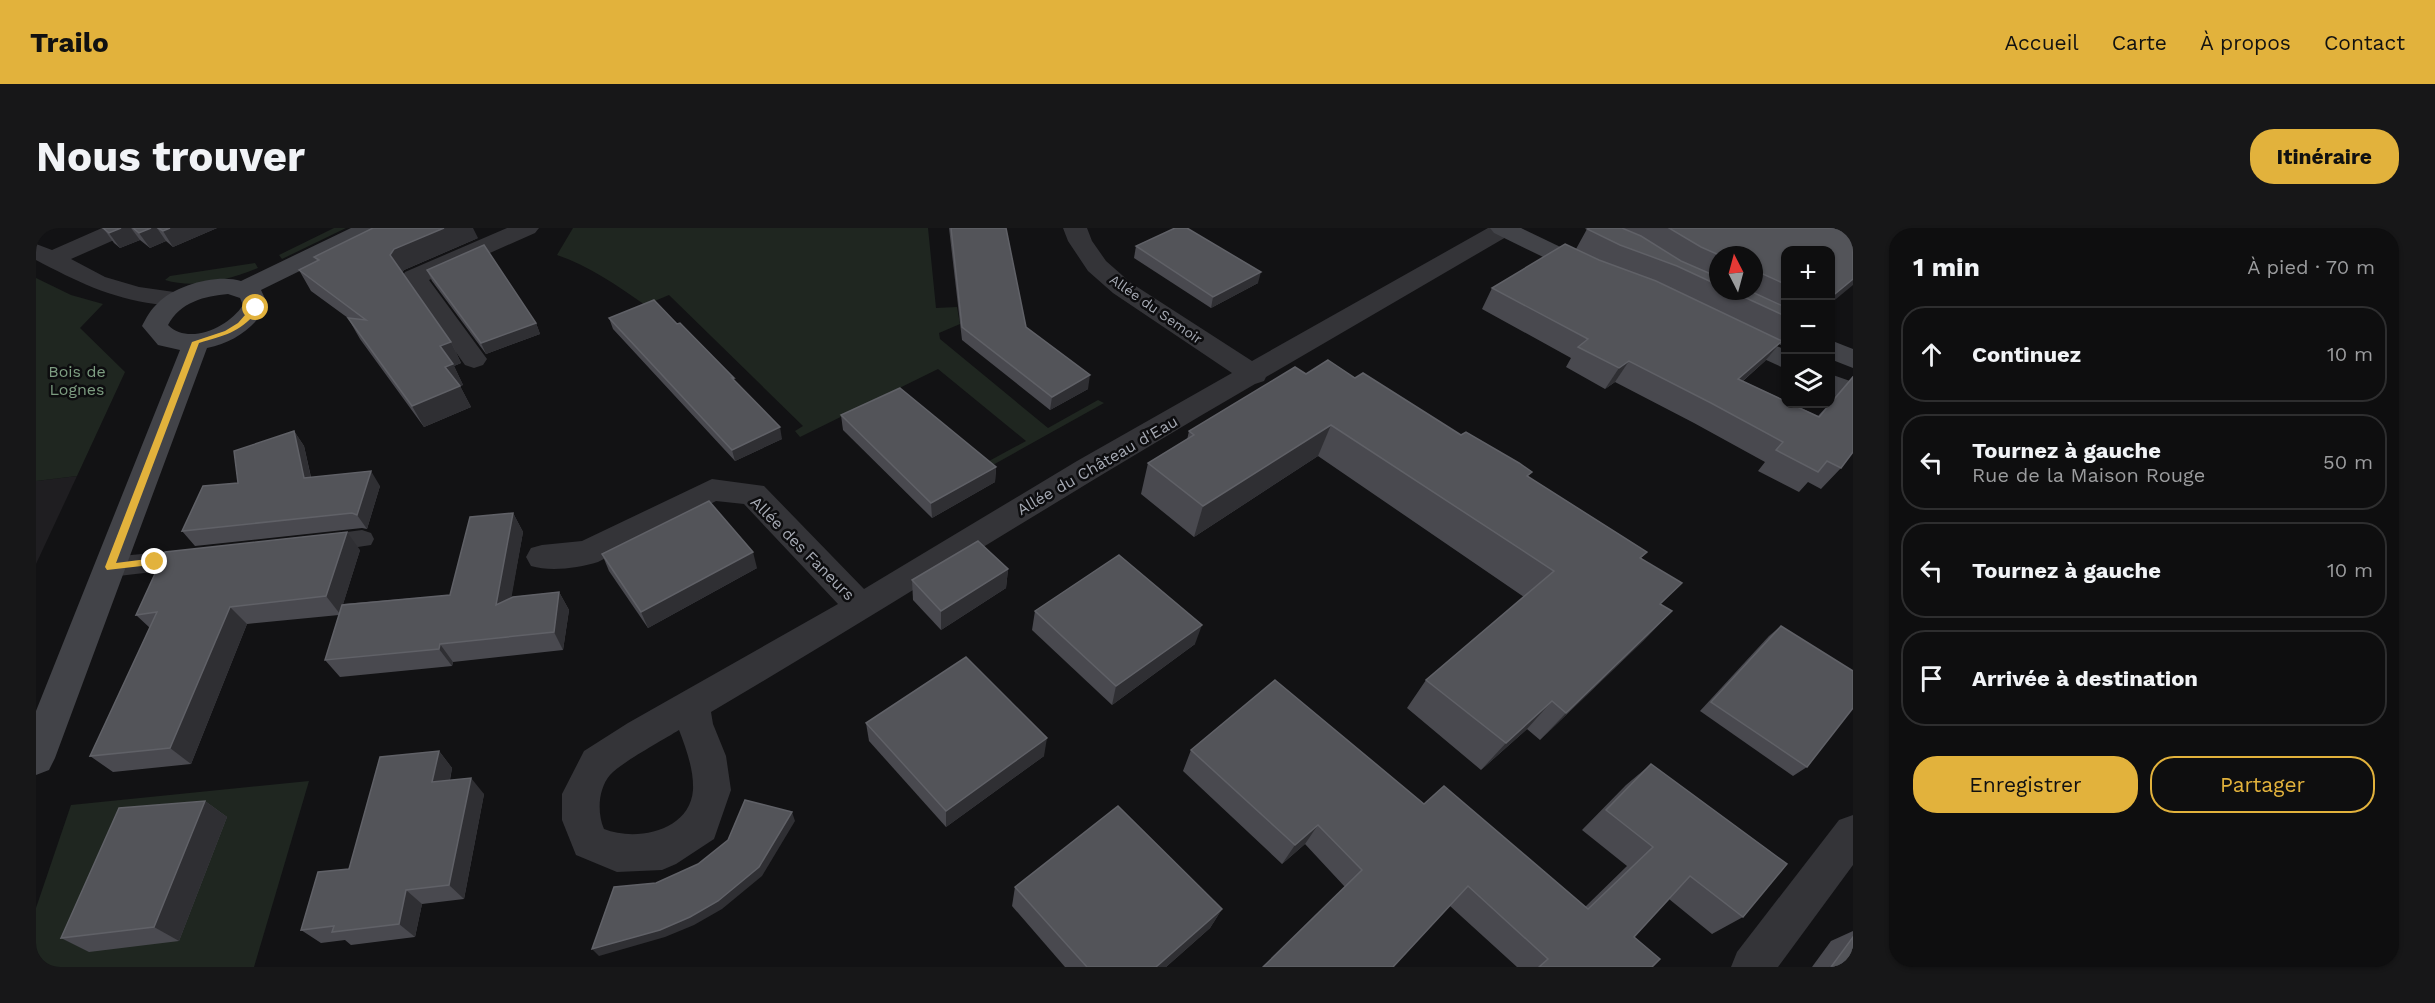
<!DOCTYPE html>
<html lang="fr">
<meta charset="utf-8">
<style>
body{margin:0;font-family:"Work Sans",sans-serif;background:#171718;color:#f1f3f6}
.controls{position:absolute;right:18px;top:18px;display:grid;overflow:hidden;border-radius:12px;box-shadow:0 2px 4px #0004}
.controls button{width:54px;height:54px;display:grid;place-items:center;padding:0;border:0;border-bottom:2px solid #2e2e2f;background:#0e0e0f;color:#f1f3f6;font:30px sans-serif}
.compass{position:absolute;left:1673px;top:18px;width:54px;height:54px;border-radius:50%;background:#0e0e0f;box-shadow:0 2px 4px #0004;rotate:354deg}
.stop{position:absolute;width:18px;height:18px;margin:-14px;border:4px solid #e2b23c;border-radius:50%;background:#fff}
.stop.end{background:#e2b23c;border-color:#fff;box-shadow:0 2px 6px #0008}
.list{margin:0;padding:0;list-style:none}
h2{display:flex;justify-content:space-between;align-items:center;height:78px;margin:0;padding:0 24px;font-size:26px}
h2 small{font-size:20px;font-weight:400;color:#9b9c9e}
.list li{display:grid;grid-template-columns:39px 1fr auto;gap:18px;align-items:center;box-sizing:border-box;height:96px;margin:0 12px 12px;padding:0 12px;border:2px solid #2e2e2f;border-radius:24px}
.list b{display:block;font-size:22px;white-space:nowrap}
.list p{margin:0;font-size:20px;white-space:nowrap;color:#9b9c9e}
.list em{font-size:20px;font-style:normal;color:#9b9c9e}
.actions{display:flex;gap:12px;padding:18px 24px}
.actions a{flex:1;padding:14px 0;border:2px solid #e2b23c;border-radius:24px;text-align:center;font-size:21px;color:#e2b23c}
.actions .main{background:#e2b23c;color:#111}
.icon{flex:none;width:33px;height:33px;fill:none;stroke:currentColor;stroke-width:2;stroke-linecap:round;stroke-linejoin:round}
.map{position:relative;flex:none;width:1817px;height:739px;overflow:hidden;border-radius:24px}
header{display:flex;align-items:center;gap:36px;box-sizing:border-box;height:84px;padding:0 30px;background:#e2b23c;color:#111}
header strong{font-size:28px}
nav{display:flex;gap:33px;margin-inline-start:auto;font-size:21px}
.intro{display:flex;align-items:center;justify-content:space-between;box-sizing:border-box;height:144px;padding:0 36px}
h1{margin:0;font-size:42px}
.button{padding:15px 27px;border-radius:24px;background:#e2b23c;color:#111;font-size:21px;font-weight:700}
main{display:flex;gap:36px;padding:0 36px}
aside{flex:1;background:#0e0e0f;border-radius:24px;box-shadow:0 2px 4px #0004}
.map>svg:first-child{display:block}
</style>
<header>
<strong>Trailo</strong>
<nav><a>Accueil</a><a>Carte</a><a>À propos</a><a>Contact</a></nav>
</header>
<div class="intro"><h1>Nous trouver</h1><a class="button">Itinéraire</a></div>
<main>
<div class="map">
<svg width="1817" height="739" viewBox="0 0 1817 739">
<rect width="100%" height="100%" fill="#121214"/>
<polygon fill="#1f1e21" points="41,248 0,336 0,253"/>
<g fill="#1f2620">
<polygon points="298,0 310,0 246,31 243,27"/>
<path d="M537,0h355l8,80 21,-1 3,17 -21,9 1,6 108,89 50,-28 6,3 -122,68 -4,-4 48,-26 -88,-72 -138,68 -5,-6 8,-5 -134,-131 -24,10c-29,-20 -55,-39 -88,-50z"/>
<path d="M219,35l3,5c-29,12 -63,21 -93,12l5,-4z"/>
<polygon points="0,50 35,67 67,76 44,100 89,144 41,248 0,253"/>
<polygon points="273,553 218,739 0,739 0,680 35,577"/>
</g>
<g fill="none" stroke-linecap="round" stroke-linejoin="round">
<g fill="#343438" fill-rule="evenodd">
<polygon points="326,302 335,305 338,311 335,317 282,325 273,323 270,316 273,309"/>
<polygon points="159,321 168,323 171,330 168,337 159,339 74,349 65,346 62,339 65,332 74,329"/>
</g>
<g fill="#343438" fill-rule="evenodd">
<path d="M66,0h32l-4,5 -59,26 34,18 34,10 49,7 4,5 -4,5c-11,3 -21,1 -33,0 -45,-6 -79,-23 -119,-44v-16l16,6z"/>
<polygon points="471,0 503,0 499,5 393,52 451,131 447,137 438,140 429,137 366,49 369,44"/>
<path d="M1027,0h24l5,13 14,20 25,22 121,78 236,-133h29l-4,5 -247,144 -2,4 -9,3c-183,106 -361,220 -544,328l2,12 13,32 5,34 -17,49 -38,25 -14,6 -45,2 -41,-17 -14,-35v-26l22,-43 44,-28 210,-119 -94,-100 -28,-3 -118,61c-20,6 -47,10 -67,4l-5,-9 5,-9 11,-3 40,-4 130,-62 52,7 100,103 213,-128 155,-88 -119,-80 -25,-22 -20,-30zM643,502c7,18 15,40 14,60 -3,41 -57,52 -89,39 -7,-16 -6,-40 6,-54 12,-13 53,-35 69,-45z"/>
<polygon points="1817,587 1817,637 1742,739 1695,739 1701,724 1803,592"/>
</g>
<g fill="#424348" fill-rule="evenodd">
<path d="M315,0h30l-4,5 -116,57 7,15c-15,24 -34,37 -61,43l-152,410 -6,12 -13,5v-64l144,-361 -22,-5 -16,-19c4,-8 9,-17 16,-23 18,-18 59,-29 83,-22zM192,66l12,4 3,7c-14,22 -54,41 -75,20 12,-23 37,-29 60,-31z"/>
<polygon points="1454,0 1485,0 1564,38 1567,43 1564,48 1555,50 1546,48 1458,5"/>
<polygon points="1695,98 1750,122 1750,141 1686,112 1682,106 1686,100"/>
<polygon points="1794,112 1817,121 1817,140 1794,131"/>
<polygon points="1794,146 1817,154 1817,174 1794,166"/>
</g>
</g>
<g fill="#49494f" fill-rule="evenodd">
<polygon points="67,0 181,0 137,19 130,13 114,20 104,12 84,20 78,15"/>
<polygon points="913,0 970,0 990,99 1052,161 1014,182 926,112"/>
<path d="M1554,0h263l-68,22v94l-2,2 -4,-2 -14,17 -22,20 75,35 11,-12h1v-2l23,-26v76l-12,16 -20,21 -13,-7 -9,10 -41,-21 7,-9 -71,-39 -79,-41 -10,7 -39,-22 5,-9 -89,-49 10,-21 84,-39 11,-20zM1682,27h36v36h-36z"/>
<polygon points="442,10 368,42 366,45 415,114 425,135 418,138 427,157 424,158 435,179 388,199 324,111 312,90 275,63 263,42 281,33 278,29"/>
<polygon points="1100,18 1222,55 1175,80 1098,30"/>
<polygon points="391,42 500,95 504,106 450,126 396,53"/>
<polygon points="573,90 641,96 698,150 698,153 746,211 699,233 577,101"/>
<polygon points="1270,146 1319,150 1493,249 1611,324 1605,330 1625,377 1636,383 1607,413 1504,512 1491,501 1445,542 1371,480 1390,452 1488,369 1282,228 1158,309 1105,266 1112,235 1151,212 1153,203"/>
<polygon points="805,187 960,239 959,254 896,290 807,202"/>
<polygon points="258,203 268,218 275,249 344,258 331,301 326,300 159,318 146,303 202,255"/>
<polygon points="477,285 487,304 475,369 523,364 533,382 527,422 417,434 416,438 304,449 289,432 303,387 211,396 155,536 77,544 54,528 114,400 100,387 324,322 307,376 414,367"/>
<polygon points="566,326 721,340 612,400 573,343"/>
<polygon points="972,341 970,360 905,402 877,372 876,352"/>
<polygon points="999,383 1159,416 1076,477 996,402"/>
<polygon points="1745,398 1771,539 1757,548 1664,483 1733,408"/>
<polygon points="830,495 1008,528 910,599 833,513"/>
<polygon points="1155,522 1388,576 1549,679 1591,638 1546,602 1590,557 1615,536 1707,689 1676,706 1633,671 1598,709 1616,739 1481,739 1414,678 1309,659 1269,616 1246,636 1147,543"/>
<polygon points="403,523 416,540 414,552 448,566 428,671 386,676 379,709 315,717 309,712 285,715 265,702"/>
<polygon points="169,573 191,589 143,713 53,724 25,710"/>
<polygon points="979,659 1186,681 1174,700 1130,739 1029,739 976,678"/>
<polygon points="1817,703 1817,739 1776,739 1795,713"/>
</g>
<g fill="#2f2f33">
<polygon points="85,0 95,0 104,12 84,20 73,5"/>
<polygon points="115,0 121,0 130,13 114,20 103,5"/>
<polygon points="134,0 181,0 137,19 127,3"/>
<polygon points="408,0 437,0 442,10 368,42 364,48 354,27 358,21"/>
<polygon points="1225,44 1222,55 1175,80 1177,69"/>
<polygon points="1817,51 1817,57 1794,76 1794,70"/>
<polygon points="500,95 504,106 450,126 445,115"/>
<polygon points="1746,113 1729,133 1686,171 1702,151"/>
<polygon points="415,114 425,135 418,138 427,157 424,158 435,179 388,199 376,178 409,139 404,118"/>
<polygon points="1593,133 1579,154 1569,161 1583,140"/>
<polygon points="1054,147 1052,161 1014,182 1016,169"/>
<polygon points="1295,197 1282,228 1158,309 1167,278"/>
<polygon points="744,199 746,211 699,233 696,222"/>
<polygon points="258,203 268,218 278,264 268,250"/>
<polygon points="960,239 959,254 896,290 895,275"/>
<polygon points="335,243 344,258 331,301 321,287"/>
<polygon points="477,285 487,304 471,395 460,377"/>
<polygon points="311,304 324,322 304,386 290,368"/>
<polygon points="717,324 721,340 612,400 605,384"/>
<polygon points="972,341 970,360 905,402 905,383"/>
<polygon points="523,364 533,382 527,422 518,404"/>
<polygon points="194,379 211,396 155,536 134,520"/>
<polygon points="1636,383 1607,413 1504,512 1530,485"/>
<polygon points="1166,397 1159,416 1076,477 1080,458"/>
<polygon points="404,416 417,434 416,438 403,421"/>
<polygon points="1516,473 1491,501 1445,542 1470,515"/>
<polygon points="1011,510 1008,528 910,599 910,583"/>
<polygon points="403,523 416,540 410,570 396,554"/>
<polygon points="435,550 448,566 428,671 413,657"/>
<polygon points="169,573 191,589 143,713 118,699"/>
<polygon points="756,584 759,593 726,648 686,681 658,697 629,709 563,728 556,721"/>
<polygon points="1282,597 1269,616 1246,636 1259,617"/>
<polygon points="370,662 386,676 379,709 363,696"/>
<polygon points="1186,681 1174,700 1130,739 1120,739"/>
</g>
<g fill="#535459" stroke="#606167" stroke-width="1.5">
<polygon points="67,0 85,0 73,5"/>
<polygon points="97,0 115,0 103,5"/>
<polygon points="122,0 134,0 127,3"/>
<polygon points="337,0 408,0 358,21 354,27 415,114 404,118 417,136 409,139 424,158 376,178 312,90 330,92 263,42 283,32 278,29"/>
<polygon points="915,0 970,0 990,99 1054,147 1016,169 926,99"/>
<polygon points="1139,0 1151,0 1225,44 1177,69 1100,18"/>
<polygon points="1554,0 1586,0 1605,8 1645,33 1682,49 1682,57 1641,38 1584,17 1551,1"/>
<polygon points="1633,0 1817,0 1817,51 1794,70 1794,22 1749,22 1749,56 1718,42 1718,27 1683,27 1665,19"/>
<polygon points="1529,16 1563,32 1620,53 1746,113 1702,151 1749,173 1749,176 1755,176 1783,189 1817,149 1817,224 1805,240 1791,233 1782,244 1740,222 1747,214 1675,175 1593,133 1583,140 1542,119 1552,111 1456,60"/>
<polygon points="448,17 500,95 445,115 391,42"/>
<polygon points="1695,63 1714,63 1749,79 1749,88"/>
<polygon points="618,72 641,96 644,95 698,150 696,150 744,199 696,222 573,90"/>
<polygon points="1292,132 1319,150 1327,145 1425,207 1430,204 1483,235 1496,244 1491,248 1611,324 1604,330 1646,355 1624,376 1636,383 1530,485 1516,473 1470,515 1390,452 1518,343 1295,197 1167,278 1112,235 1158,207 1153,203 1259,139 1270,146"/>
<polygon points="864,160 960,239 895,275 805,187"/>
<polygon points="258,203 268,250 335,243 321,287 316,285 146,303 167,258 202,255 198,223"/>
<polygon points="673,273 717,324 605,384 566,326"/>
<polygon points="477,285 460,377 477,369 523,364 518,404 404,416 403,421 289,432 306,377 414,367 434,289"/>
<polygon points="311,304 290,368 194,379 134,520 54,528 121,384 100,387 129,324"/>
<polygon points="942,313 972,341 905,383 876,352"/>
<polygon points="1083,327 1166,397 1080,458 999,383"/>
<polygon points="1745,398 1817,443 1817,480 1771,539 1675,474"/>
<polygon points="930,429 1011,510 910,583 830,495"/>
<polygon points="1239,452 1388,576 1408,558 1552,681 1617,619 1570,582 1615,536 1751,636 1707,689 1654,648 1598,709 1624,731 1616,739 1503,739 1512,731 1432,658 1357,739 1227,739 1326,642 1282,597 1259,617 1155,522"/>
<polygon points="403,523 396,554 435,550 413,657 370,662 363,696 296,704 298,698 265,702 282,644 313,641 344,529"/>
<polygon points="709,572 756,584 723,639 682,673 654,689 624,702 556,721 578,659 620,655 662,636 692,612"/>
<polygon points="169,573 118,699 25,710 83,580"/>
<polygon points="1082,578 1186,681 1120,739 1051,739 979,659"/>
<polygon points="1817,709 1817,739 1795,739"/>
</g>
<path fill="#e2b23c" d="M217,78l7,2c-19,24 -33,27 -61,35l-83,220 39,-5 5,4 -1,2 -52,6 -2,-3 87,-225 33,-11 13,-8z"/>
<g text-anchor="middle" stroke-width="5" stroke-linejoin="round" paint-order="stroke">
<g font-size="14" fill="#a5a9b3" stroke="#0d0d0f">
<text transform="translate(1120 81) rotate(35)" y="5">Allée du Semoir</text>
</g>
<g font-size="16" fill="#7d9d81" stroke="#0d0d0f">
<text x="41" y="149">Bois de<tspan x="41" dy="18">Lognes</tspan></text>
</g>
<g font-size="16" fill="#a5a9b3" stroke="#0d0d0f">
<text transform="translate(1061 237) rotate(-30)" y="6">Allée du Château d'Eau</text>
<text transform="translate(767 320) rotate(45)" y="6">Allée des Faneurs</text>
</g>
</g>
</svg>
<div class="controls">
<button>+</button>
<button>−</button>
<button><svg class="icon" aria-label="layers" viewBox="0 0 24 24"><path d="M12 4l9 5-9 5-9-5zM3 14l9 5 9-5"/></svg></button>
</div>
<svg class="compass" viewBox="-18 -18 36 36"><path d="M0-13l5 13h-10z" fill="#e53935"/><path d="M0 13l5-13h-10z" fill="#9b9c9e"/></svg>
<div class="stop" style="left:220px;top:80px"></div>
<div class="stop end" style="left:119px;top:334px"></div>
</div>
<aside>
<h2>1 min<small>À pied · 70 m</small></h2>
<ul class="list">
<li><svg class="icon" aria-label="ahead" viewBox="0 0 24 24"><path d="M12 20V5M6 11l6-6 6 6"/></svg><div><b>Continuez</b></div><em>10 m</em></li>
<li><svg class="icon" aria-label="left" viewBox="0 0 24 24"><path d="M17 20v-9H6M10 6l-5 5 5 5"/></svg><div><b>Tournez à gauche</b><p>Rue de la Maison Rouge</p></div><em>50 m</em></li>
<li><svg class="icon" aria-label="left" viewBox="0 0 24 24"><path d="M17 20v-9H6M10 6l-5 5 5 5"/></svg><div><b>Tournez à gauche</b></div><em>10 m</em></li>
<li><svg class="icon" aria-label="arrive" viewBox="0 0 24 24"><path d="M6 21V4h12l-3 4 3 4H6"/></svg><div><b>Arrivée à destination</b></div></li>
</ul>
<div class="actions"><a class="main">Enregistrer</a><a>Partager</a></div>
</aside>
</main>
